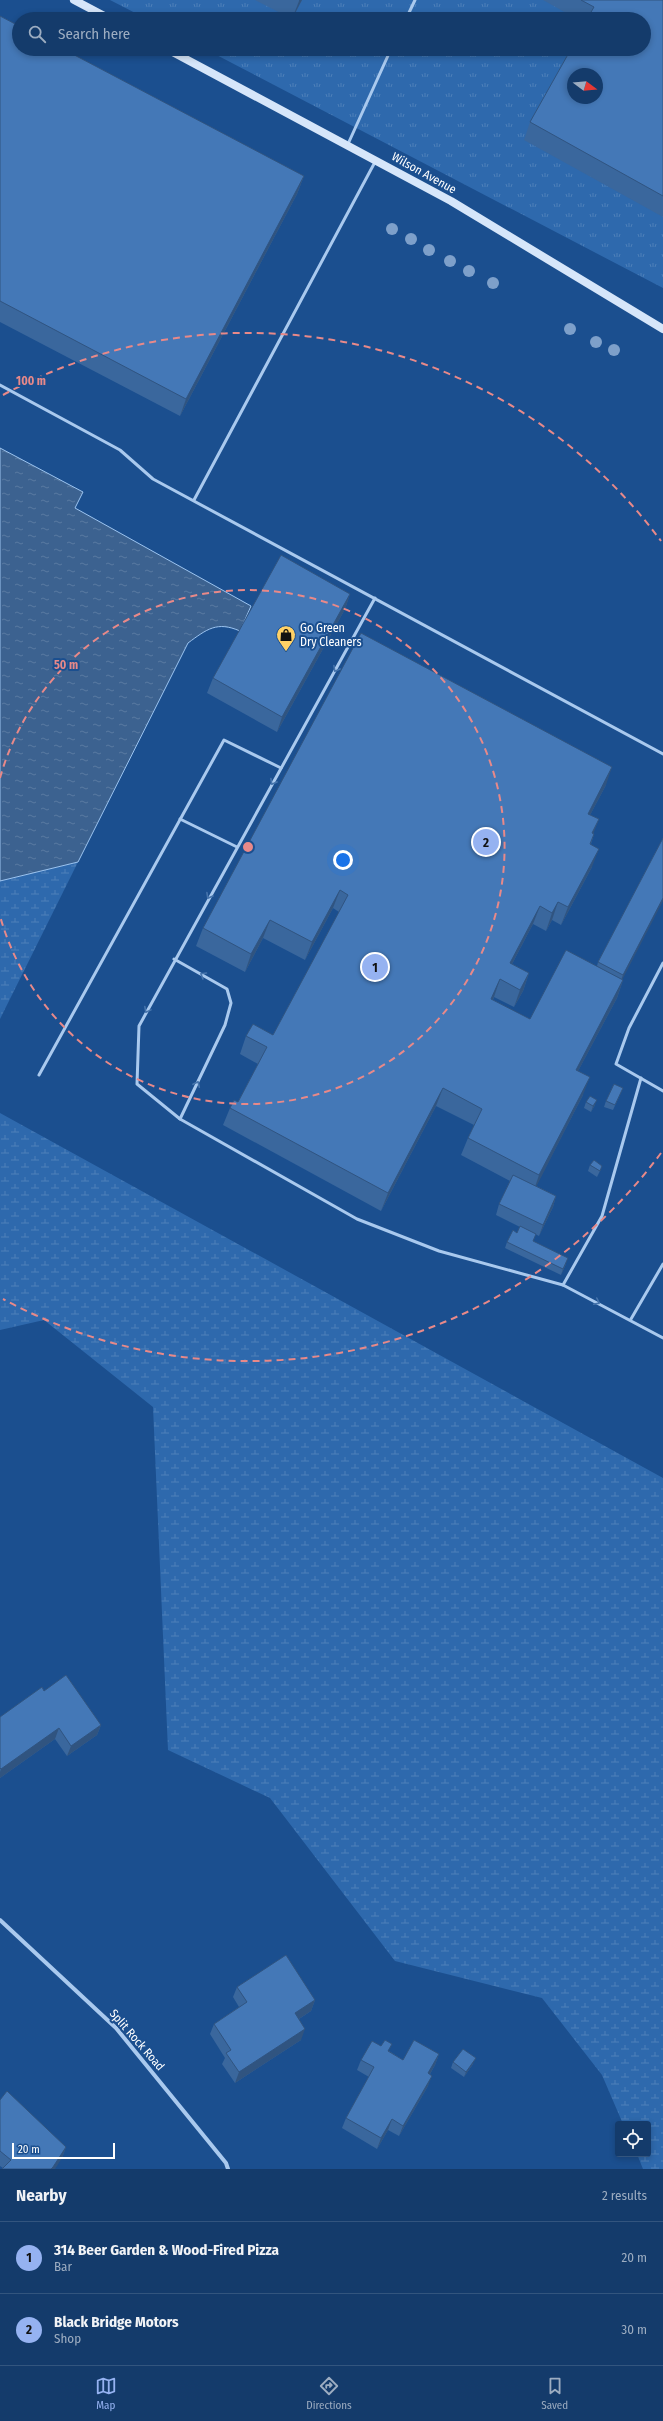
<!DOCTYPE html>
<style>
body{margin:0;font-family:"Fira Sans Condensed",sans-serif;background:#1d4271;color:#f1f3f6}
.controls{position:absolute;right:12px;bottom:12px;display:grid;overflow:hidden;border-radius:4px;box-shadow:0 2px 6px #0003}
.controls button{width:36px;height:36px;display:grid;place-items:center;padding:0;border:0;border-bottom:1px solid #33557e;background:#143b6b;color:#f1f3f6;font:20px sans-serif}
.compass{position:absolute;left:567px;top:68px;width:36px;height:36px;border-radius:50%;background:#143b6b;box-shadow:0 2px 6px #0003;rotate:106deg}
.scale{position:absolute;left:12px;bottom:10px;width:103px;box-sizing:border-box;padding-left:4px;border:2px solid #fff;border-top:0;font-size:11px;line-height:14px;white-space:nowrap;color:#fff;-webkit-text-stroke:3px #1b4f8f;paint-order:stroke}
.you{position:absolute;left:343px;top:860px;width:14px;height:14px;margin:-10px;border:3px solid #fff;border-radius:50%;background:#1a73e8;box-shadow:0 0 0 6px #1a73e833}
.badge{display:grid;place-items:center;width:26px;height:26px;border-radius:50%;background:#95b2f1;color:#111;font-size:13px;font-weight:700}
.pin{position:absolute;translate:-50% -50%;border:2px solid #fff;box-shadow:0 1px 4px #0006}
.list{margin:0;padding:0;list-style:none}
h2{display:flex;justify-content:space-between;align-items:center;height:52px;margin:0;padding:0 16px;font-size:17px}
h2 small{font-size:13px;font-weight:400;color:#9dadc1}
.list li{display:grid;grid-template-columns:26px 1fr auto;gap:12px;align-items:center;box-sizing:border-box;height:72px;padding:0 16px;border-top:1px solid #33557e}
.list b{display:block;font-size:15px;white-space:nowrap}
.list p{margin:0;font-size:13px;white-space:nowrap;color:#9dadc1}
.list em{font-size:13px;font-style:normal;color:#9dadc1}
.icon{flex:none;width:22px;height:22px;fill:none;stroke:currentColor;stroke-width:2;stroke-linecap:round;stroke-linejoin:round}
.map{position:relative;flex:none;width:663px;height:2169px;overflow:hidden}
.search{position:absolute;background:#143b6b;box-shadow:0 2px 6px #0003;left:12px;right:12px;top:12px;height:44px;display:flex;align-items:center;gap:10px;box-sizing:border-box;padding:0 14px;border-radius:22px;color:#9dadc1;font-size:15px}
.sheet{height:196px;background:#143b6b}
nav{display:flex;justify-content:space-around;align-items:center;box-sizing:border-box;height:56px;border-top:1px solid #33557e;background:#143b6b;font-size:11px;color:#9dadc1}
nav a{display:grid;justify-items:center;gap:2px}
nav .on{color:#95b2f1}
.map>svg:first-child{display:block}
</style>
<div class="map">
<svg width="663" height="2169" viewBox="0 0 663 2169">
<defs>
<pattern id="wetland-marsh" width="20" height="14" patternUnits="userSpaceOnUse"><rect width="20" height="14" fill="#2e69ad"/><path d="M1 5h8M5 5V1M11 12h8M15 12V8" fill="none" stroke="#4d80b9"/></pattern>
<pattern id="park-tufts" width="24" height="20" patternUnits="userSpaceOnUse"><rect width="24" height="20" fill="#2e69ad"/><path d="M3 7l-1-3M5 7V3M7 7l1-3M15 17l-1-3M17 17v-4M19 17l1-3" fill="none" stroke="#4d80b9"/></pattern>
<pattern id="water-ripples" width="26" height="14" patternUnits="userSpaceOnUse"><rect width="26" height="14" fill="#3c6290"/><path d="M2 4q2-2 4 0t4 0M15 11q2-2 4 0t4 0" fill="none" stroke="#597aa1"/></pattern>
</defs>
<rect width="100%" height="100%" fill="#1b4f8f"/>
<g fill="url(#wetland-marsh)">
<polygon points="78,862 0,1019 0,881"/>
<polygon points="0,1113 663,1478 663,2169 643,2169 637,2154 648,2154 648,2124 623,2124 602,2075 542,1998 395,1961 270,1798 168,1750 153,1407 44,1320 0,1330"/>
</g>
<path fill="url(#park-tufts)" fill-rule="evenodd" d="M110,0h553v288l-458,-239h439v-30h-497zM573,74h24v24h-24z"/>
<path fill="url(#water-ripples)" stroke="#9cc4f0" d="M0,448l83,44 -8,16 176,98 -11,25c-23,-10 -33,-2 -52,12l-110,219 -78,19z"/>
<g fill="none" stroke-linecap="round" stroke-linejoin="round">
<g stroke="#a9c9ee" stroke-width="3">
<polyline points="406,19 415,0"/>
<polyline points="348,144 391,49"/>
<polyline points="0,385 120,450 153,479 663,754"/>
<polyline points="194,500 375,162"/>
<polyline points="375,598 139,1026 137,1084 180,1119 357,1219 439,1251 563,1285 663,1338"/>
<polyline points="180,819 237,847"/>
<polyline points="174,959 227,989 231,1003 225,1025 180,1119"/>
<polyline points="663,963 629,1028 616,1064 663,1091"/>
<polyline points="39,1075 224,740 281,768"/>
<polyline points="563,1285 602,1216 641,1078"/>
<polyline points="631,1319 663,1264"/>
</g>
<polyline stroke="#a9c9ee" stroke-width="4" points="0,1920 116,2028 226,2163 228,2169"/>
<g stroke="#d6e6fa" stroke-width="8">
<polyline points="74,0 110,19"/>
<polyline points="167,49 451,201 663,329"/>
</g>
</g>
<g fill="#7ea0ca">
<circle cx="392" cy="229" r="6"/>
<circle cx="411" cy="239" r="6"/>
<circle cx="429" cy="250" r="6"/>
<circle cx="450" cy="261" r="6"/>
<circle cx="469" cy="271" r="6"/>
<circle cx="493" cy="283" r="6"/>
<circle cx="570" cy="329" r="6"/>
<circle cx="596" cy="342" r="6"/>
<circle cx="614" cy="350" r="6"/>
</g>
<g fill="#3a679d">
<polygon points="255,0 302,0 292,19"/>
<polygon points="543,0 663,0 663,217 524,140 530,122 644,19 577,19"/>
<polygon points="0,16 304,176 297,194 180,416 0,322"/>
<polygon points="350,594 345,609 277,732 207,693 213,678"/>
<polygon points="606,785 590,815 599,819 593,833 594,834 591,844 592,867 561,925 552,920 546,931 533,924 512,964 529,973 523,991 514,1007 494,997 493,1000 530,1019 597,966 598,962 663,838 622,980 623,980 617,998 578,1071 583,1095 536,1186 556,1196 553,1207 539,1236 533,1233 533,1241 566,1264 561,1275 505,1248 507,1242 517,1233 520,1227 496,1215 499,1204 510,1181 461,1155 468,1138 474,1125 436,1106 381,1211 223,1125 230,1108 238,1102 258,1064 240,1054 246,1036 273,1035 339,912 333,908 305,960 263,938 245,972 196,946 203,928"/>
<polygon points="623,1088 613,1110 604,1107 606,1101"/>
<polygon points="586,1102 595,1105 591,1112 584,1108"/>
<polygon points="590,1165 600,1171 597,1177 588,1171"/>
<polygon points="44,1691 101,1725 97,1735 67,1756 55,1739 0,1778 0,1717"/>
<polygon points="237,1987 315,2000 311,2011 299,2019 301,2040 235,2083 222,2064 225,2058 210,2034 214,2024 239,2007 233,1997"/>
<polygon points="389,2051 403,2060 439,2054 435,2065 430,2074 428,2086 399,2136 388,2130 377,2149 342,2128 346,2118 369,2077 357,2070 361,2060"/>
<polygon points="453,2062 473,2064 464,2077 451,2068"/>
<polygon points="0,2100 66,2147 62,2158 3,2168 0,2166"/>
</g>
<g fill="#305480">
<polygon points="299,0 302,0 292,19 299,1"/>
<polygon points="304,176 297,194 180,416 186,399"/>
<polygon points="350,594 345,609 277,732 282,717"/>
<polygon points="612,767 606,785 581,832 588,814"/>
<polygon points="599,819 592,837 592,833"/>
<polygon points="599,849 592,867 561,925 568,907"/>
<polygon points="340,890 333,908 305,960 312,942"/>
<polygon points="663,898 663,901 619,986 623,975"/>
<polygon points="558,902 552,920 546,931 552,913"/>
<polygon points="540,906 533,924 503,981 510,963"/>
<polygon points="270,920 263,938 245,972 251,954"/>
<polygon points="529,973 523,991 514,1007 520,990"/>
<polygon points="500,979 494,997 484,1017 491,999"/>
<polygon points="623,980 617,998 569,1088 576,1070"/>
<polygon points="590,1077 583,1095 533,1193 539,1175"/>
<polygon points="443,1088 436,1106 381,1211 388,1193"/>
<polygon points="597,1100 595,1105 591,1112 593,1106"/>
<polygon points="556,1196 553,1207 539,1236 543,1225"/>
<polygon points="568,1258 566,1264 561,1275 563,1269"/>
<polygon points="101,1725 97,1735 67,1756 71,1746"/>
<polygon points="59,1728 55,1739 0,1778 0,1772 1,1769"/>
<polygon points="315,2000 311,2011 291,2024 295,2013"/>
<polygon points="305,2029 301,2040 235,2083 239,2072"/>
<polygon points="439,2054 435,2065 424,2084 428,2073"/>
<polygon points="476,2058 473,2064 464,2077 466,2072"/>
<polygon points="432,2076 428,2086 399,2136 403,2126"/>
<polygon points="392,2119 388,2130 377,2149 381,2138"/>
<polygon points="66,2147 62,2158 55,2169 51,2169"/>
</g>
<g fill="#4478b7" stroke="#305480" fill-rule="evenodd">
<path d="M581,0h82v196l-133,-74 41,-73h73v-30h-57l7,-12zM573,74h24v24h-24z"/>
<polygon points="0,16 19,26 19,49 63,49 304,176 186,399 0,301"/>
<polygon points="281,555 350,594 282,717 213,678"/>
<polygon points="361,633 612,767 588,814 599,819 592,833 594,834 590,844 599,849 568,907 558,902 552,913 540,906 510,963 529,973 520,990 500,979 491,999 530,1019 566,950 623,980 576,1070 590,1077 539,1175 468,1138 482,1109 443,1088 388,1193 230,1108 234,1100 238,1102 267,1047 246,1036 253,1024 273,1035 348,895 340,890 312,942 270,920 251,954 203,928"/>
<polygon points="663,838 663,898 623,975 598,962"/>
<polygon points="614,1084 623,1088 615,1105 606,1101"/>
<polygon points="590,1096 597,1100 593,1106 586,1102"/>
<polygon points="594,1160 602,1166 600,1171 590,1165"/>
<polygon points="513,1175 556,1196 543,1225 499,1204"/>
<polygon points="520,1226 536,1234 533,1241 568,1258 563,1269 507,1242 513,1230 517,1233"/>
<polygon points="66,1675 101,1725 71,1746 59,1728 1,1769 0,1768 0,1717 42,1687 44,1691"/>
<polygon points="286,1955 315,2000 295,2013 305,2029 239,2072 226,2053 231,2050 214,2024 247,2002 237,1987"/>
<polygon points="385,2040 392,2044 388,2051 403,2060 414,2040 439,2054 428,2073 432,2076 403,2126 392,2119 381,2138 346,2118 374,2067 361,2060 372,2041 381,2046"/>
<polygon points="463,2049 476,2058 466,2072 453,2062"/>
<polygon points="7,2091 66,2147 53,2167 51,2169 2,2169 11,2160 0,2151 0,2100"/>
</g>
<defs><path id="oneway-chevron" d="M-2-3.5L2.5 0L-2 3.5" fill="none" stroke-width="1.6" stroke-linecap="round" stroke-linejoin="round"/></defs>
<g stroke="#4674ac">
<use href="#oneway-chevron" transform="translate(336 669) rotate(119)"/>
<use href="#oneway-chevron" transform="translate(273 782) rotate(119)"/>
<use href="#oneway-chevron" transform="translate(209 896) rotate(119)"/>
<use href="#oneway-chevron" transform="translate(203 975) rotate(-149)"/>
<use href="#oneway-chevron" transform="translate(147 1010) rotate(118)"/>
<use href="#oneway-chevron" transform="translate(197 1084) rotate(-65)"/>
<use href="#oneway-chevron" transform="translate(597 1302) rotate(27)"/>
</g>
<g fill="none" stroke="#e88989" stroke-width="2" stroke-dasharray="7 5">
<path d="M0 778A257 257 0 1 1 0 916"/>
<path d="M661 1153A514 514 0 0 1 3 1299M3 395A514 514 0 0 1 661 541"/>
</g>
<defs>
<symbol id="shop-pin" viewBox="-11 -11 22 30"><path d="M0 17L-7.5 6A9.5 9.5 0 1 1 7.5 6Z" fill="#ffd166" stroke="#1b4f8f"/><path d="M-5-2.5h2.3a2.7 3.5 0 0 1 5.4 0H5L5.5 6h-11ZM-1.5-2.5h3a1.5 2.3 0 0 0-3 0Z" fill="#111"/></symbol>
</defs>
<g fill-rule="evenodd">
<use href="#shop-pin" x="275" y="624" width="22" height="30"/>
</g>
<g text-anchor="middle" stroke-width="4" stroke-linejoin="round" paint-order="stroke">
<g font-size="12" fill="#fff" stroke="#1b4f8f">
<text transform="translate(424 173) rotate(29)" y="4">Wilson Avenue</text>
<text transform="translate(137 2040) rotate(49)" y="4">Split Rock Road</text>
</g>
<g font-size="12" fill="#fff" stroke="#1b4f8f" text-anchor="start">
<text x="300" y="632">Go Green<tspan x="300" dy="14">Dry Cleaners</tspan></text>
</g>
</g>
<circle cx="248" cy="847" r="6" fill="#e88989" stroke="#1b4f8f" stroke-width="2"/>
<g font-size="12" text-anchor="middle" font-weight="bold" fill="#e88989" stroke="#1b4f8f" stroke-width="4" stroke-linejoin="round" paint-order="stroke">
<text x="31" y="385">100 m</text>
<text x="66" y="669">50 m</text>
</g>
</svg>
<div class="controls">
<button><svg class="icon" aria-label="locate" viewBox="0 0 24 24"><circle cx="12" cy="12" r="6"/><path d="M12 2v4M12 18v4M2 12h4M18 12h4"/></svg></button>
</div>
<svg class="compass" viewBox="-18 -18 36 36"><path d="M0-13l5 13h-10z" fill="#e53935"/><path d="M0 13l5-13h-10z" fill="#9dadc1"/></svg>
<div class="scale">20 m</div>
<div class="you"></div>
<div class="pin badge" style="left:375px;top:967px">1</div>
<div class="pin badge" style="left:486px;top:842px">2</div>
<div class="search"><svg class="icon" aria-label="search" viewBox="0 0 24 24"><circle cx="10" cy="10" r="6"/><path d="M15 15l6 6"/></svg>Search here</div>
</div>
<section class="sheet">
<h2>Nearby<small>2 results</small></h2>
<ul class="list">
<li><span class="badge">1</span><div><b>314 Beer Garden &amp; Wood-Fired Pizza</b><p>Bar</p></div><em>20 m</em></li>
<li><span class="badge">2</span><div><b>Black Bridge Motors</b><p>Shop</p></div><em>30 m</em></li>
</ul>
</section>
<nav>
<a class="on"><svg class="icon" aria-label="map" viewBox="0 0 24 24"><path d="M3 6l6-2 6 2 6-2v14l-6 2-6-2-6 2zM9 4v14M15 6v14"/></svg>Map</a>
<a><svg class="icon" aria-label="directions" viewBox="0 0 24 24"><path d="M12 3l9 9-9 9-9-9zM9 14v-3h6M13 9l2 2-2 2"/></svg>Directions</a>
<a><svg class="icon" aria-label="saved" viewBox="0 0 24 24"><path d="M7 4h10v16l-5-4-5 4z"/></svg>Saved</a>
</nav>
